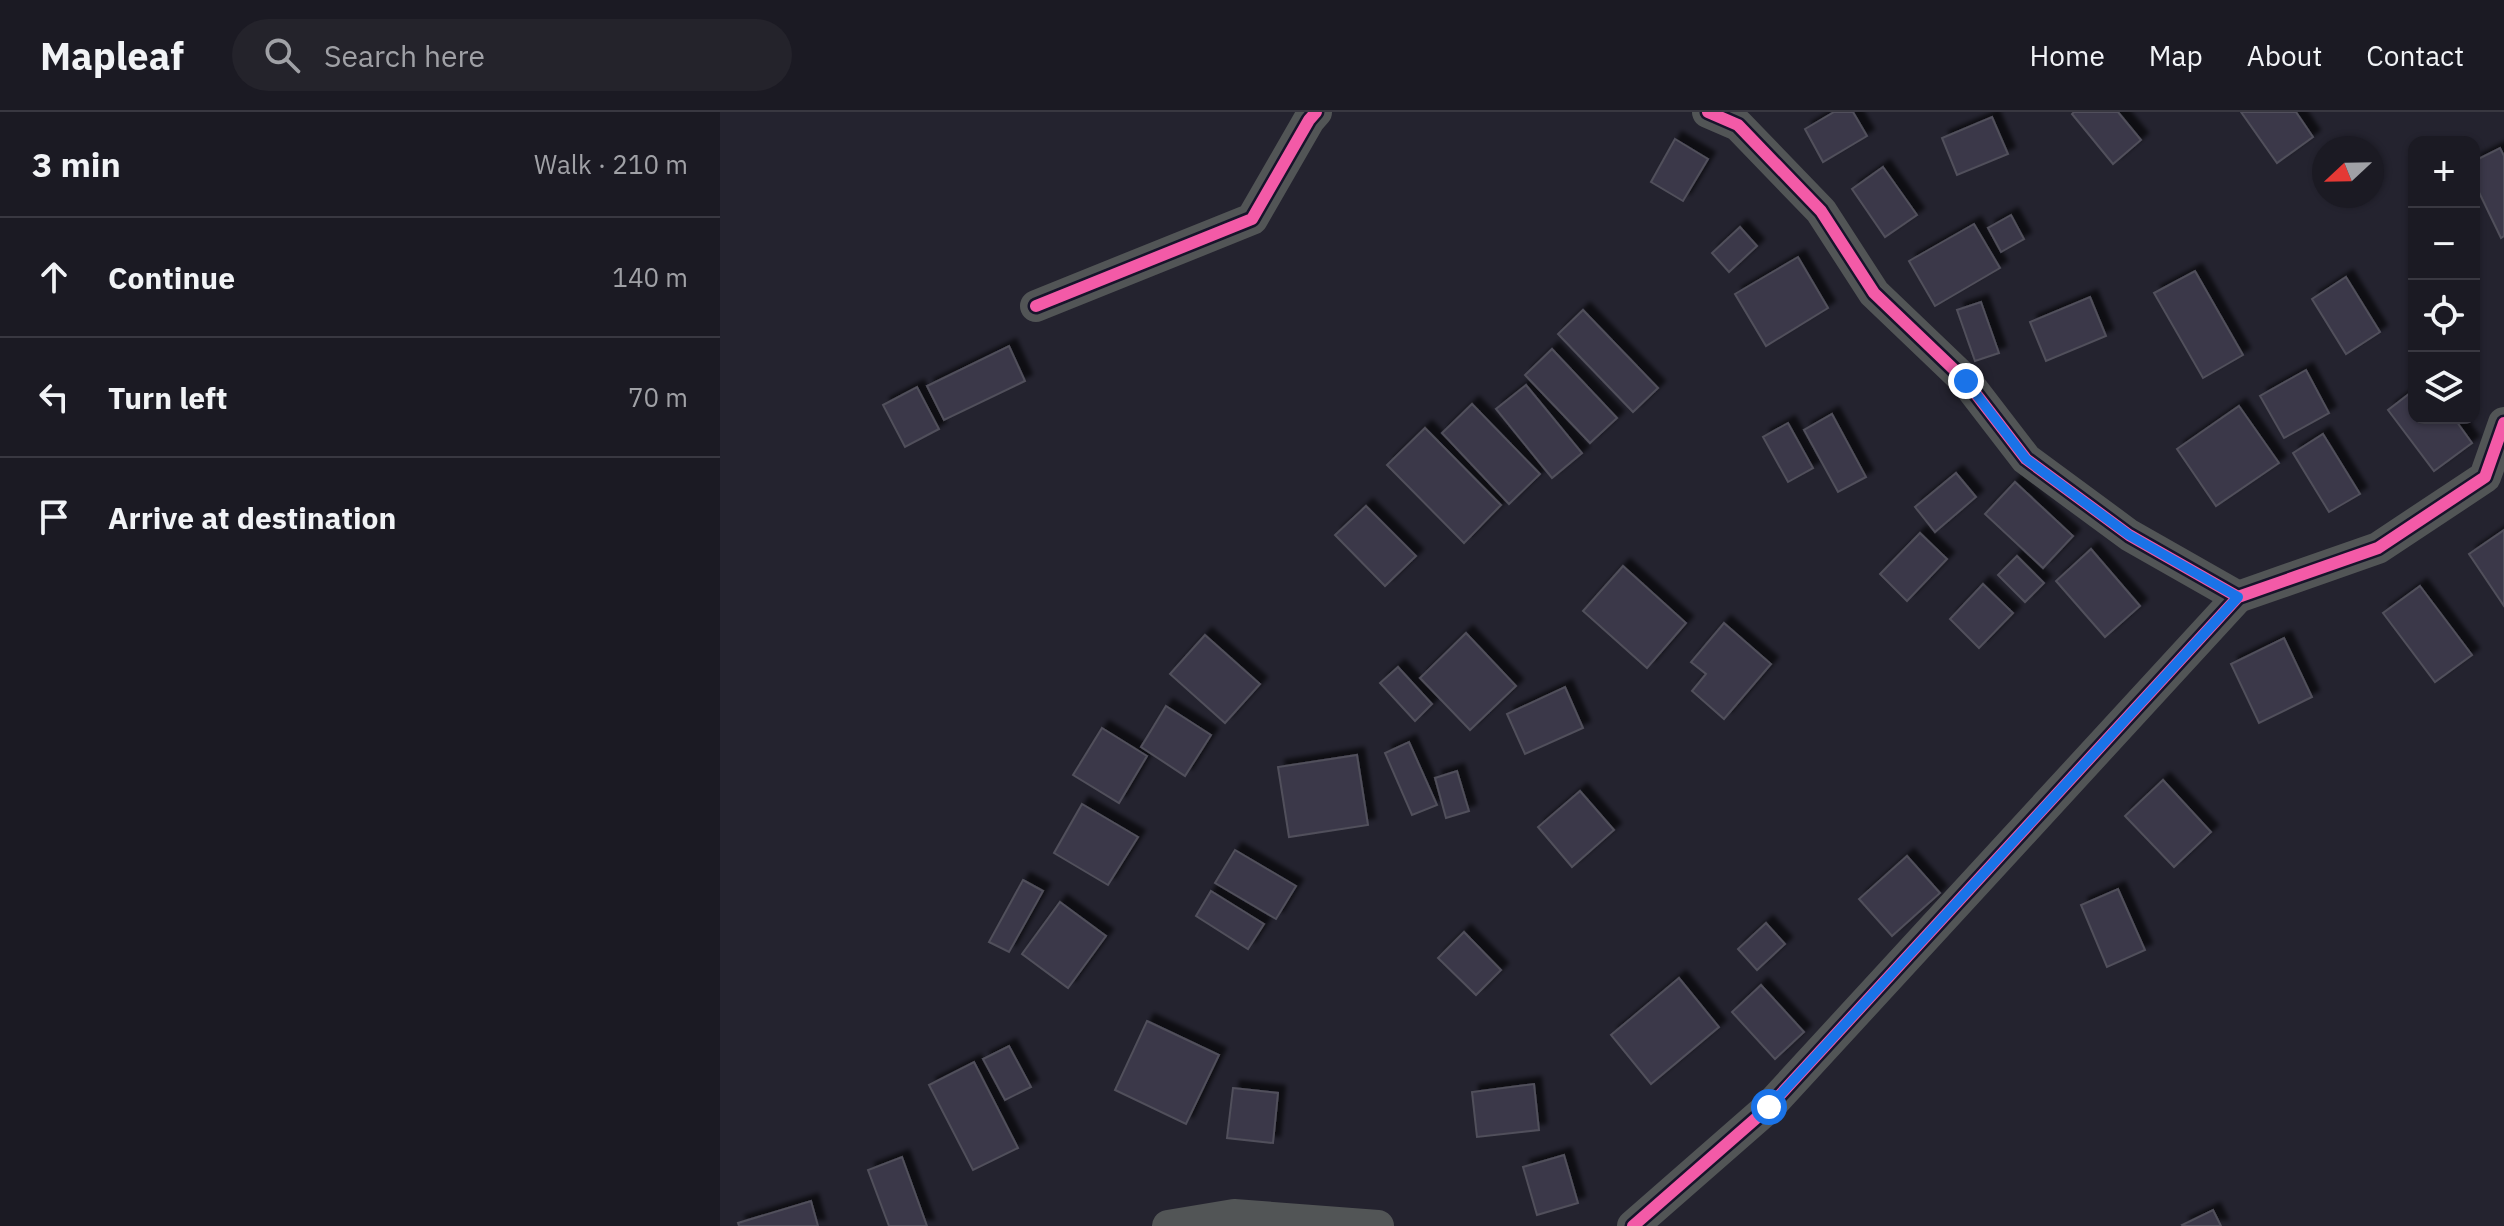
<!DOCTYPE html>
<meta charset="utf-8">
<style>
body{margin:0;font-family:"IBM Plex Sans",sans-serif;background:#24232b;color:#f1f3f6}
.controls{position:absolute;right:24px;top:24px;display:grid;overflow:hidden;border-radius:16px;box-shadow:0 2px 6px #0004}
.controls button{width:72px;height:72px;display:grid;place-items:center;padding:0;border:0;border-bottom:2px solid #393841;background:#1b1a23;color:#f1f3f6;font:40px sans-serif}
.compass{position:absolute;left:1592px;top:24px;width:72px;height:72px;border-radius:50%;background:#1b1a23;box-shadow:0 2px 6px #0004;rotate:248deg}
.stop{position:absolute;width:24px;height:24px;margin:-18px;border:6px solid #1a73e8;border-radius:50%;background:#fff}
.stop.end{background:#1a73e8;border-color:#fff;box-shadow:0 2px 8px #0008}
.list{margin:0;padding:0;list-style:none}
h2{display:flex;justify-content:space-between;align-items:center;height:104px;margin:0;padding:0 32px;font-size:34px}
h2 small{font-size:26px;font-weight:400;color:#a0a1a6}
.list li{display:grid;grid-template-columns:52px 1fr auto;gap:24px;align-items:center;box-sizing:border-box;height:120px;padding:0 32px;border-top:2px solid #393841}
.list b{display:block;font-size:30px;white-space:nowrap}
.list em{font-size:26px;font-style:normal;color:#a0a1a6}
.icon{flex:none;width:44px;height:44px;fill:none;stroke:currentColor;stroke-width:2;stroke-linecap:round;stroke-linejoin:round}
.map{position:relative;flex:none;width:1784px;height:1114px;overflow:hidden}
header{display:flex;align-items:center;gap:48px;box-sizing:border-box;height:112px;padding:0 40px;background:#1b1a23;border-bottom:2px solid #393841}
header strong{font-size:38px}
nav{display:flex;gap:44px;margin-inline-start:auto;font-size:28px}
.search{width:560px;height:72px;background:#24232b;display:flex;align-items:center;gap:20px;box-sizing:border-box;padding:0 28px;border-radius:44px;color:#a0a1a6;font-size:30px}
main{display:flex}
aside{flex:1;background:#1b1a23}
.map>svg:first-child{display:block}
</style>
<header>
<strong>Mapleaf</strong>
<div class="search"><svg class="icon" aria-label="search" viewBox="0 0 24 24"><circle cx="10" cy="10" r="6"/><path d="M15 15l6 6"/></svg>Search here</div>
<nav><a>Home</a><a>Map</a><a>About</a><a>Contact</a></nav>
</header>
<main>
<aside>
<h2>3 min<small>Walk · 210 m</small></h2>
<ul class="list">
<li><svg class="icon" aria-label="ahead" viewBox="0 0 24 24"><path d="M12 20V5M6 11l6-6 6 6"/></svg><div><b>Continue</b></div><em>140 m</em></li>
<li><svg class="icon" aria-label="left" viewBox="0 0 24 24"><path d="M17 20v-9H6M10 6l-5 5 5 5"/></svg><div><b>Turn left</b></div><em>70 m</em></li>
<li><svg class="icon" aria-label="arrive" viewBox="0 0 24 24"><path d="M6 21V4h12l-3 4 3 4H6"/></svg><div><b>Arrive at destination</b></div></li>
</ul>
</aside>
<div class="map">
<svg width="1784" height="1114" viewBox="0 0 1784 1114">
<defs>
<filter id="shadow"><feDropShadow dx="7" dy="-7" stdDeviation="2" flood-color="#0009"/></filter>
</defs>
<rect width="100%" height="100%" fill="#24232f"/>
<g fill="#3b3949" stroke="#51505b" stroke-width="2" filter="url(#shadow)">
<polygon points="1114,0 1133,0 1147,24 1103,50 1085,17"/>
<polygon points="1354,0 1398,0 1421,28 1393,52 1352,2"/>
<polygon points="1521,0 1576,0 1593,25 1557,51"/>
<polygon points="1272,5 1288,42 1237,63 1222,26"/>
<polygon points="955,27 988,47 963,89 931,70"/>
<polygon points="1780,36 1784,44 1784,124 1781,126 1754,70 1754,49"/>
<polygon points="1163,55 1197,103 1165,125 1132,77"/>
<polygon points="1291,103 1304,127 1281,140 1268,116"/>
<polygon points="1254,112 1280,156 1215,194 1189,149"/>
<polygon points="1020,115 1037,134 1009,160 992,141"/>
<polygon points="1078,145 1108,196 1046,234 1015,182"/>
<polygon points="1475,159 1523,243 1483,266 1434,181"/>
<polygon points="1626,165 1660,220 1626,242 1592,187"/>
<polygon points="1370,185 1386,224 1326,249 1310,210"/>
<polygon points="1261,190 1279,241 1255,249 1237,198"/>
<polygon points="863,198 938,276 913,300 838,222"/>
<polygon points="289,234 305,269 224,308 207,274"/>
<polygon points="832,237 897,306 870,331 805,263"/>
<polygon points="1586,258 1609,301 1564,326 1540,284"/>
<polygon points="806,273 862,341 832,366 776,297"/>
<polygon points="197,275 219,317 185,335 163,293"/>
<polygon points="1694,278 1694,306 1734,306 1752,331 1714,359 1668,298"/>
<polygon points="752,292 820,362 789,392 722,321"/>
<polygon points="1519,294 1559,351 1496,394 1457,337"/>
<polygon points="1112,302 1146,365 1118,380 1084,318"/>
<polygon points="1068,311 1093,356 1068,370 1043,325"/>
<polygon points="705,316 781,393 744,431 667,353"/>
<polygon points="1603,322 1640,382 1609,400 1573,341"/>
<polygon points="1236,361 1256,385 1215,420 1195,395"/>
<polygon points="1295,370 1353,424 1323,456 1265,402"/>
<polygon points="646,394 696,444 665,474 615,423"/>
<polygon points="1784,418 1784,494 1749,442"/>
<polygon points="1200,421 1227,447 1187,489 1160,462"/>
<polygon points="1371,437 1420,494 1385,525 1336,469"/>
<polygon points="1297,444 1324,471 1305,490 1278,463"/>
<polygon points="903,454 966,511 927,556 863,499"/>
<polygon points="1263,472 1293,501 1259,536 1230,507"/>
<polygon points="1700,474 1752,543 1715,570 1663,501"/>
<polygon points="1004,511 1051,552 1004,607 972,579 986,562 971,550"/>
<polygon points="746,521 796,574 750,618 700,566"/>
<polygon points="485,523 540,572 505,611 450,562"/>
<polygon points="1564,526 1592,585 1539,611 1511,552"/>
<polygon points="678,555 712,592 695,609 660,571"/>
<polygon points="845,575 863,616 805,642 787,602"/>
<polygon points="446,594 491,623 465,664 421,635"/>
<polygon points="382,616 427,644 399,691 353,663"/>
<polygon points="689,630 717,693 692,703 665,641"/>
<polygon points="637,643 648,713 569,725 558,655"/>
<polygon points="737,659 749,699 726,706 715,666"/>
<polygon points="1443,668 1491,720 1454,755 1405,704"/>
<polygon points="860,679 894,718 852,755 818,715"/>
<polygon points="362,692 418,725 388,773 334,741"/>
<polygon points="515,738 576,774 556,807 495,771"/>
<polygon points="1187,744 1220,781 1172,824 1139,787"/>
<polygon points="303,768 323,779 289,840 269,830"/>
<polygon points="1398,777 1425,838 1387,855 1361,793"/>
<polygon points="491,779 544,812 528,837 476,804"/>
<polygon points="340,790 386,824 348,876 302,842"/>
<polygon points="1046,811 1065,832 1037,858 1018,837"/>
<polygon points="744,820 781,858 756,883 718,846"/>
<polygon points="959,866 999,915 931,972 891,923"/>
<polygon points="1041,873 1084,920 1055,947 1012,900"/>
<polygon points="427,909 499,943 466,1012 395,978"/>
<polygon points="289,934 311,975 285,988 263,947"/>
<polygon points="254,950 298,1036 253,1058 209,973"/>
<polygon points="814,972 819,1018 757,1025 752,980"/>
<polygon points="513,976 558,981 553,1031 507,1026"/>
<polygon points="844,1043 858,1091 817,1103 803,1055"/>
<polygon points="182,1045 207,1114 169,1114 148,1058"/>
<polygon points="91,1089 98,1114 19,1114 18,1111"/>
<polygon points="1493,1098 1501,1114 1463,1114 1462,1113"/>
</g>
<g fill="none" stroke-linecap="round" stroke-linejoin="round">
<g stroke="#525556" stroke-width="32">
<polyline points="988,0 1018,13 1101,99 1154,181 1246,269 1306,347 1409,423 1518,485"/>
<polyline points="316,194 532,107 589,8 596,0"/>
<polyline points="448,1114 514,1103 658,1114"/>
<polyline points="913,1114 1049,995 1518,485 1658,436 1765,365 1784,311"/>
</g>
<defs>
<g id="cycleway">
<polyline points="988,0 1018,13 1101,99 1154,181 1246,269 1306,347 1409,423 1518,485"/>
<polyline points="316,194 532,107 589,8 596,0"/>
<polyline points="913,1114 1049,995 1518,485 1658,436 1765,365 1784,311"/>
</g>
</defs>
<use href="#cycleway" stroke="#17142b" stroke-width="17"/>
<use href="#cycleway" stroke="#f35aa7" stroke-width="12"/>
</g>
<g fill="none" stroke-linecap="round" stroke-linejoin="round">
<polyline stroke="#1a73e8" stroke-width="10" points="1049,995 1518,485 1409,423 1306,347 1246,269"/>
</g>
</svg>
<div class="controls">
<button>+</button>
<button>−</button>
<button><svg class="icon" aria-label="locate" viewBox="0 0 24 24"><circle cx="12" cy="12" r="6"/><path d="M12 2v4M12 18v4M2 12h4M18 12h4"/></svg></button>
<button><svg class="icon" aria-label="layers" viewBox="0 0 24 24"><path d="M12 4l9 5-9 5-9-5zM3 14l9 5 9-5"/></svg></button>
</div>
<svg class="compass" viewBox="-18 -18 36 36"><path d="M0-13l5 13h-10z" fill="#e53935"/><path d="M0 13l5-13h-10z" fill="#a0a1a6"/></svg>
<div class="stop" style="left:1049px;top:995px"></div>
<div class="stop end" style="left:1246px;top:269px"></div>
</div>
</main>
